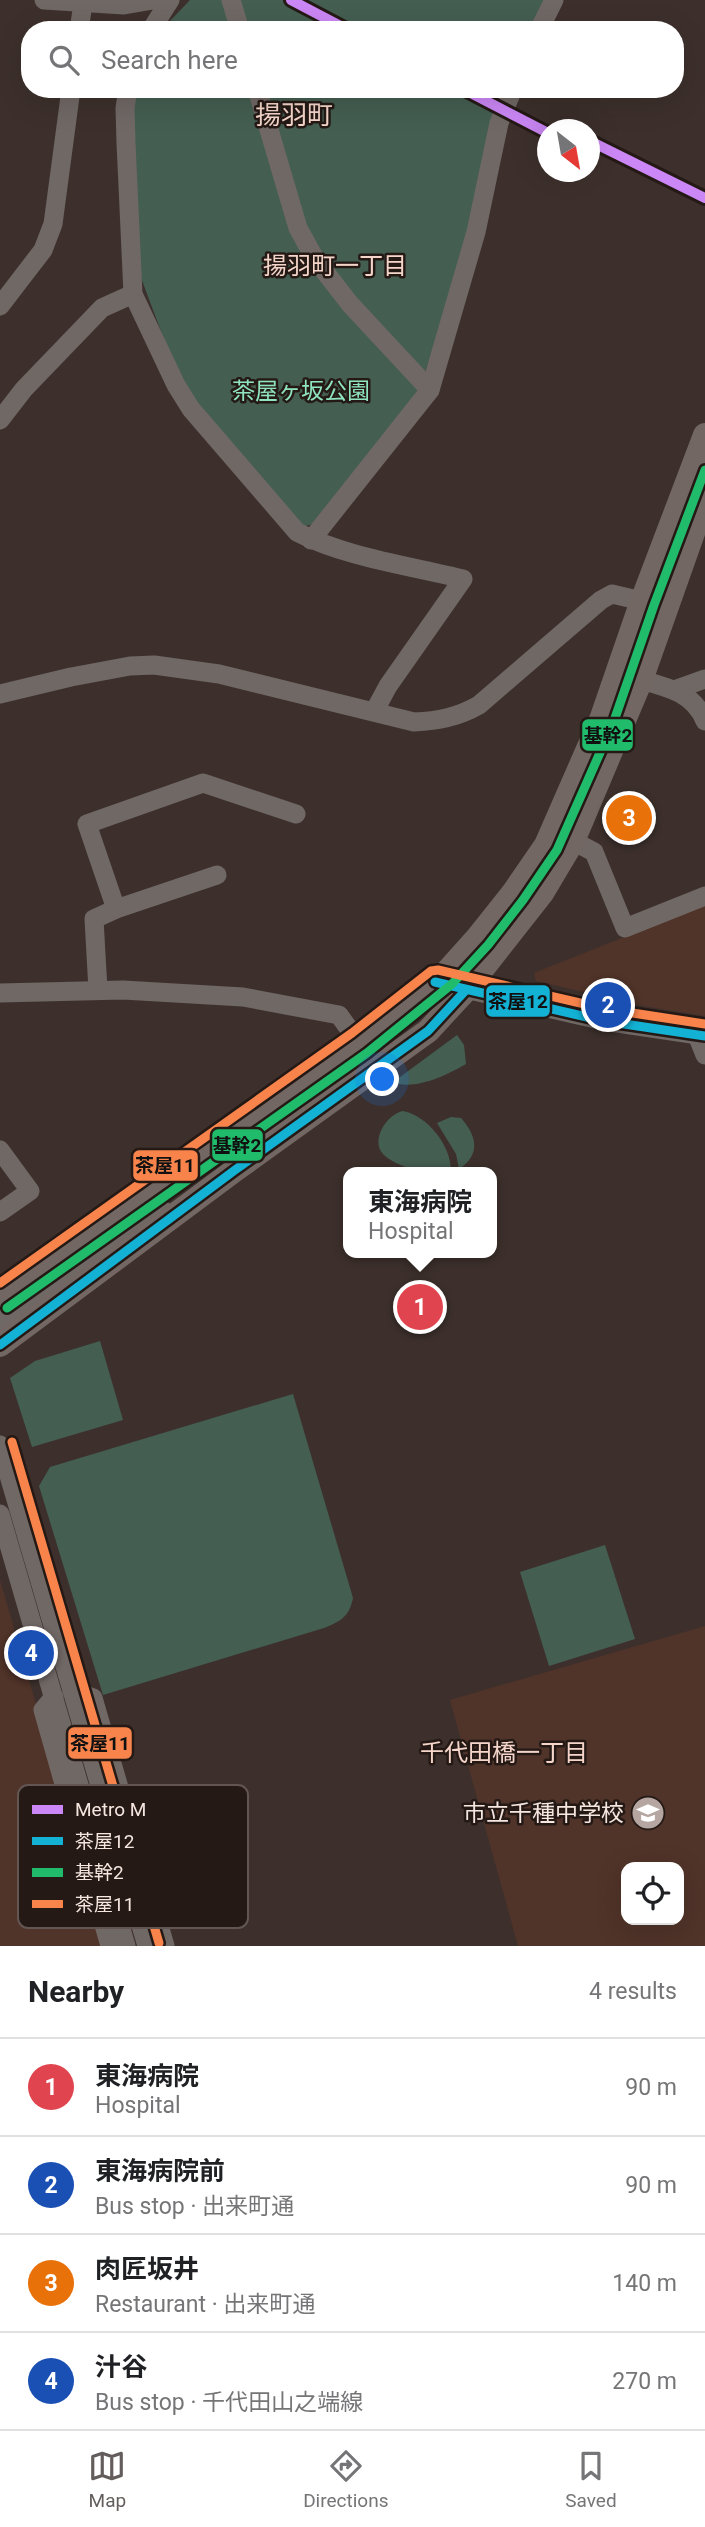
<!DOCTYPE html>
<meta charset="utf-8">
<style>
body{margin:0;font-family:Roboto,"Noto Sans JP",sans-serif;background:#f2f2f2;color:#202124}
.controls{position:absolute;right:21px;bottom:21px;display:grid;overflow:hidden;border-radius:14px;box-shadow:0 7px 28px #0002}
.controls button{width:63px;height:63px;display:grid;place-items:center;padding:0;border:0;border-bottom:2px solid #e0e0e0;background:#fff;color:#202124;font:35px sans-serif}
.compass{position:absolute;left:537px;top:119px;width:63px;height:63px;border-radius:50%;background:#fff;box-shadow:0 7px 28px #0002;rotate:149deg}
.you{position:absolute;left:383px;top:1080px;width:24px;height:24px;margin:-18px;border:5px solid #fff;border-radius:50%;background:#1a73e8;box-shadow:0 0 0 10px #1a73e833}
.badge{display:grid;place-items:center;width:46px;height:46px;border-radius:50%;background:#635d5c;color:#fff;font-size:23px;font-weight:700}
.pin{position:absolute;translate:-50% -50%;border:4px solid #fff;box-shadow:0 2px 7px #0006}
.popup{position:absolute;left:343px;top:1167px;width:154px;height:91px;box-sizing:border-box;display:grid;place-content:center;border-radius:14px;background:#fff;filter:drop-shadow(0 2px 5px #0005);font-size:23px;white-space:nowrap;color:#757577}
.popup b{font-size:26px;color:#202124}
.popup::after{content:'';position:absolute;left:50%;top:100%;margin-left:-14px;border:14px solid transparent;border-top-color:#fff}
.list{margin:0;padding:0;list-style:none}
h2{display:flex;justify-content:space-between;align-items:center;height:91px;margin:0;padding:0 28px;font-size:30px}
h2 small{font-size:23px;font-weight:400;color:#757577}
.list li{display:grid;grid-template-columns:46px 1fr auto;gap:21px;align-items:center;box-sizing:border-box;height:98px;padding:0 28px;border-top:2px solid #e0e0e0}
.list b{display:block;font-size:26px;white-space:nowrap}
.list p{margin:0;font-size:23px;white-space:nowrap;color:#757577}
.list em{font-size:23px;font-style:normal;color:#757577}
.icon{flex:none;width:38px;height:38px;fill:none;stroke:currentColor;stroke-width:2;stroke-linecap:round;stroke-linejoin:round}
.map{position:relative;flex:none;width:705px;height:1946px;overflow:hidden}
.search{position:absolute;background:#fff;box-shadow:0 7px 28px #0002;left:21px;right:21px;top:21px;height:77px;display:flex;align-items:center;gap:18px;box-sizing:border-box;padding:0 24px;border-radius:28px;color:#757577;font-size:26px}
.sheet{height:483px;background:#fff}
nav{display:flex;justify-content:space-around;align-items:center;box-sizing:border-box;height:98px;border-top:2px solid #e0e0e0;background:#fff;font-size:19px;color:#757577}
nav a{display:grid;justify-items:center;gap:4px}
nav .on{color:#635d5c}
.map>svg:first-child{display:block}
</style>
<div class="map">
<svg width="705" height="1946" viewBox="0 0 705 1946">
<rect width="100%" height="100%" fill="#3d302c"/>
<g fill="#503329" fill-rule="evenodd">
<polygon points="705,905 705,1016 643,1006 536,981 534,973"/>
<polygon points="0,1580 106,1946 0,1946"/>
<path d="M705,1626v320h-187l-68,-246zM626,1867h53v53h-53z"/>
</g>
<g fill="#445e51">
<polygon points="190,0 224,0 233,30 161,30 165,22 170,21"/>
<polygon points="238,0 544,0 532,30 247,30"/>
<polygon points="134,89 251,89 281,196 418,388 419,397 314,524 301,527 195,404 178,376 150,302 140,275 133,151"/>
<path d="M263,89h244l-34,129 -48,155c-45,-48 -101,-97 -125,-160 -15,-40 -25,-83 -37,-124z"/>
<path d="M457,1035l7,10 2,19c-19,11 -46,24 -68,20l-2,-4z"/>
<path d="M403,1111c25,5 48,35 48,60 -17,5 -55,-3 -68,-17 -13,-14 4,-40 20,-43z"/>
<path d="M451,1117l10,1c15,17 21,36 -2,51l-3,-15 -19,-31z"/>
<polygon points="100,1341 123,1420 32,1447 10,1378 35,1361"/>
<path d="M293,1394l60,204c-4,19 -12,23 -29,30l-221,67 -64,-209 11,-19z"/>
<polygon points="605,1545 635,1639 549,1666 520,1572"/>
</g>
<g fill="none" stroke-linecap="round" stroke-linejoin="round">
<g stroke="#706865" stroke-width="19">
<polyline points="44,0 124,5 153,0"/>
<polyline points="231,0 240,30"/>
<polyline points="79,30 83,4"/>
<polyline points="151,30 170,0"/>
<polyline points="539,30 554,0"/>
<path d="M128,89l-3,19 1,35 7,151 43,91 15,24 106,123c47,25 114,34 166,47l-75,107 -14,26"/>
<polyline points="257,89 298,228 315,259 350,304 430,390"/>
<polyline points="0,306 43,250 53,224 71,89"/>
<polyline points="0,420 24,389 102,308 133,294"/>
<polyline points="311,540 430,390 476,232 499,123 513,89"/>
<path d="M641,680c26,7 53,13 64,41"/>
<polyline points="677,689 705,679"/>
<path d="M0,694l71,-17 59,-11 24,-1 65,9 195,48c24,-1 44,-5 65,-17l122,-105 11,-6 30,7"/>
<polyline points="573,841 594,852 625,928 705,896"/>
<polyline points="116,909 87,824 203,783 296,814"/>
<polyline points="435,982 604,1021 705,1036"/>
<polyline points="98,990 94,919 116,909 217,875"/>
<polyline points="0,993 123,990 243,997 339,1015 359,1043"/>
<polyline points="697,1035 705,1055"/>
<polyline points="0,1150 30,1191 0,1212"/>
<polyline points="0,1321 117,1239 164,1211"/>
<polyline points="0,1445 147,1946"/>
<polyline points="0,1514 126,1946"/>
<polyline points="74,1691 93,1698 165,1946"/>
<polyline points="54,1697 43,1710 110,1946"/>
</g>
<g stroke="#736763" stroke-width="24">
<polyline points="0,1298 359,1043 444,975 478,937 513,893 546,845 602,717 642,601 705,435"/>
<polyline points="0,1345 235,1170 428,1031 465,991 542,893 573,841 641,680 705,499"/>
</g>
<defs>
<g id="bus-1">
<polyline points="435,982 604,1021 705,1036"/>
<polyline points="0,1345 235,1170 428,1031 465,991"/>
</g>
<polyline id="bus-2" points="7,1308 367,1053 452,984 488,945 523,900 557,850 614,721 654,605 705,470"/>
<g id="bus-3">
<polyline points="0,1283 352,1033 431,971 438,970 606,1009 705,1024"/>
<polyline points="12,1442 159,1943"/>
</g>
</defs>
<use href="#bus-1" stroke="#241915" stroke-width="14"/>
<use href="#bus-2" stroke="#241915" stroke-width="14"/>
<use href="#bus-3" stroke="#241915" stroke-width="14"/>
<use href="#bus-1" stroke="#13b2d5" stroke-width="9"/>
<use href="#bus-2" stroke="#20bc6c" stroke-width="9"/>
<use href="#bus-3" stroke="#f8844c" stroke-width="9"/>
<defs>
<g id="metro-1">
<polyline points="291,0 348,30"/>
<polyline points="463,89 548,133"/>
<polyline points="590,141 705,198"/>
</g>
</defs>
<use href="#metro-1" stroke="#241915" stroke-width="16"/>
<use href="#metro-1" stroke="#cb87f5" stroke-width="10"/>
</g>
<defs>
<symbol id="school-disc" viewBox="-11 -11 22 22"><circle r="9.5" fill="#b5a6a1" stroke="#241915"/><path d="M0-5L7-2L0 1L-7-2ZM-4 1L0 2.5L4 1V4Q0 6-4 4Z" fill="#fff"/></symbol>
</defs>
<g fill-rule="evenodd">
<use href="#school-disc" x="629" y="1794" width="38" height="38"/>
</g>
<g text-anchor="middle" stroke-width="5" stroke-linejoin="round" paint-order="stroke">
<g font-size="23" fill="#8fe3be" stroke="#241915">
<text x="301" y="399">茶屋ヶ坂公園</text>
</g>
<g font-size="23" fill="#f6e6e0" stroke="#241915" text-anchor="end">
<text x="624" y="1821">市立千種中学校</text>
</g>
<g font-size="24" fill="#f5d5c9" stroke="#241915">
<text x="335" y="274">揚羽町一丁目</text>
<text x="504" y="1761">千代田橋一丁目</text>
</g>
<g font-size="26" fill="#f5d5c9" stroke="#241915">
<text x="294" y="124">揚羽町</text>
</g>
</g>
<rect x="18" y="1785" width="230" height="143" rx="10" fill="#241915" stroke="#635652" stroke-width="2"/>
<rect x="32" y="1805" width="31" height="9" fill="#cb87f5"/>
<rect x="32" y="1837" width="31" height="8" fill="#13b2d5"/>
<rect x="32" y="1868" width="31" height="9" fill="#20bc6c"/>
<rect x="32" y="1900" width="31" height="8" fill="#f8844c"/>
<g font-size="19" fill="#f6e6e0">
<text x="75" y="1816">Metro M</text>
<text x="75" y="1848">茶屋12</text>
<text x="75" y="1879">基幹2</text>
<text x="75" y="1911">茶屋11</text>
</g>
<g stroke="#241915" stroke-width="2.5">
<rect x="581" y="718" width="53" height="34" rx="7" fill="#20bc6c"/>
<rect x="485" y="984" width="66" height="34" rx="7" fill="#13b2d5"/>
<rect x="211" y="1128" width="53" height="34" rx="7" fill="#20bc6c"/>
<rect x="132" y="1149" width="67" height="33" rx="7" fill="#f8844c"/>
<rect x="67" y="1726" width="66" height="34" rx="7" fill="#f8844c"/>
</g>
<g font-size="19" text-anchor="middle" font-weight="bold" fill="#111">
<text x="608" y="742">基幹2</text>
<text x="518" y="1008">茶屋12</text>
<text x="237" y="1152">基幹2</text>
<text x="165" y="1172">茶屋11</text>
<text x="100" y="1750">茶屋11</text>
</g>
</svg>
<div class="controls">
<button><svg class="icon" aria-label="locate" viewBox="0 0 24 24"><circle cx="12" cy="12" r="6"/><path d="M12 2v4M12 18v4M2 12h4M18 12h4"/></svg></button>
</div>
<svg class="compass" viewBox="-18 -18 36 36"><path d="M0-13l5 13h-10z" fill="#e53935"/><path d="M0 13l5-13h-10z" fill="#757577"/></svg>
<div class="you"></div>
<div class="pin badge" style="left:420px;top:1307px;background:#e0444e">1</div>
<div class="popup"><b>東海病院</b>Hospital</div>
<div class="pin badge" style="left:608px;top:1005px;background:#1a4fb4">2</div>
<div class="pin badge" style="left:629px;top:818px;background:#e8710a">3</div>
<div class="pin badge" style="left:31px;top:1653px;background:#1a4fb4">4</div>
<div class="search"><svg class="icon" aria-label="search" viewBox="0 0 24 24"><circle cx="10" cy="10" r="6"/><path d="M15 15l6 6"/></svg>Search here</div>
</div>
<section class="sheet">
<h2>Nearby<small>4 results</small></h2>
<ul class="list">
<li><span class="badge" style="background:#e0444e">1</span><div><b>東海病院</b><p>Hospital</p></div><em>90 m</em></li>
<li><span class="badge" style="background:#1a4fb4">2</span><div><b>東海病院前</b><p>Bus stop · 出来町通</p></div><em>90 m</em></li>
<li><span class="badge" style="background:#e8710a">3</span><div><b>肉匠坂井</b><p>Restaurant · 出来町通</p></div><em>140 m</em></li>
<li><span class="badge" style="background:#1a4fb4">4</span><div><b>汁谷</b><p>Bus stop · 千代田山之端線</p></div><em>270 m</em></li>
</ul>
</section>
<nav>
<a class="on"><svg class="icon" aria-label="map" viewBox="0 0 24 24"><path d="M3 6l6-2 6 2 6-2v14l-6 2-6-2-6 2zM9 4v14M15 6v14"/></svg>Map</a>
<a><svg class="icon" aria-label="directions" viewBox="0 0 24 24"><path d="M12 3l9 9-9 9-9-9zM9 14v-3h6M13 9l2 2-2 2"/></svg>Directions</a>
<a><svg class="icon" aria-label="saved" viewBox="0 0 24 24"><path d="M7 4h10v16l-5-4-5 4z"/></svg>Saved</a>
</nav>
